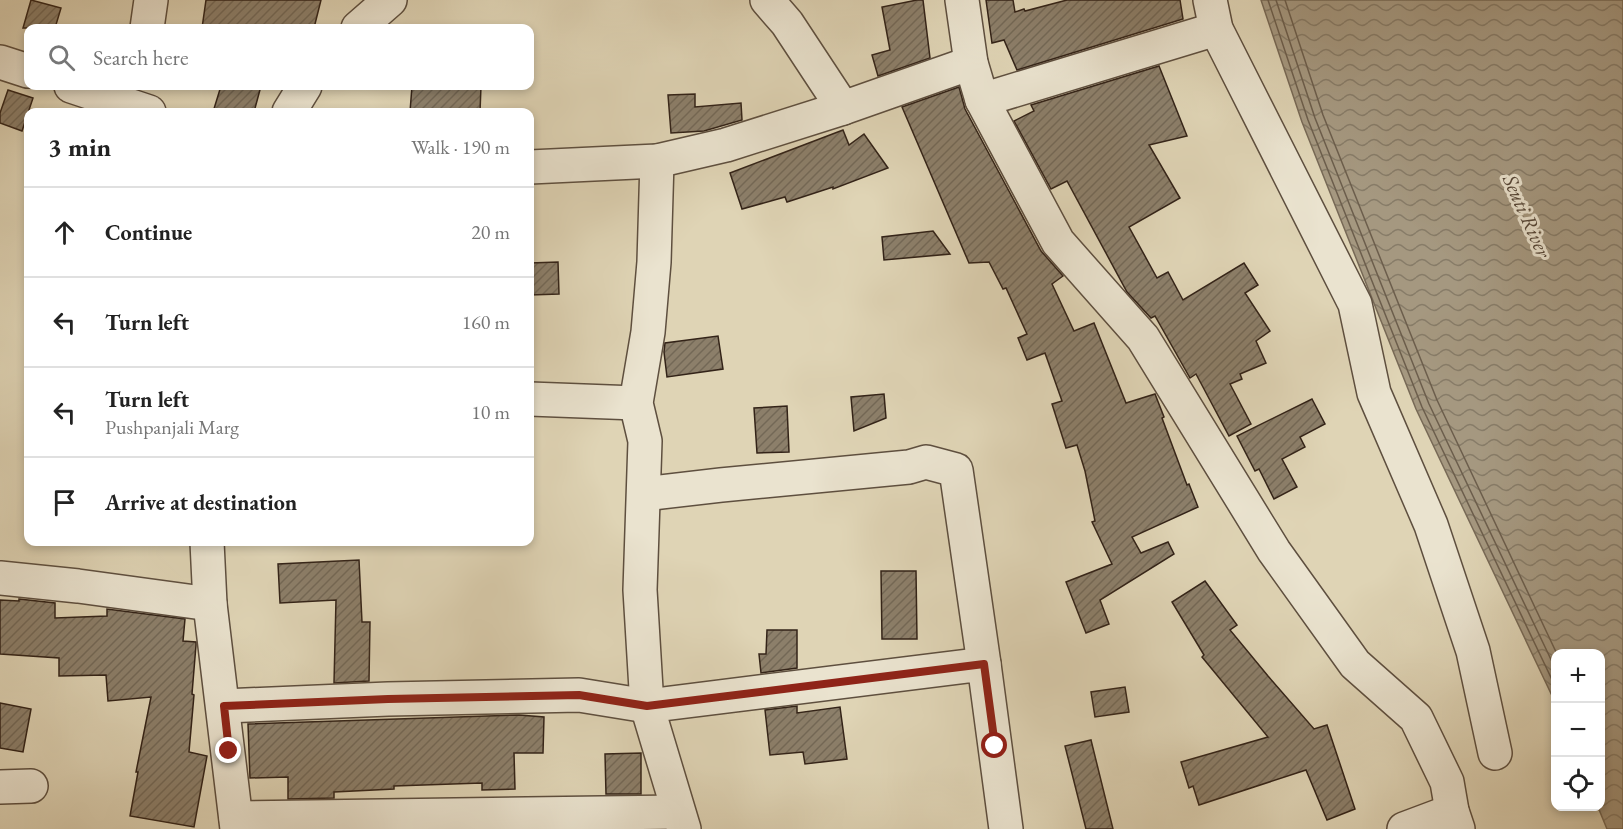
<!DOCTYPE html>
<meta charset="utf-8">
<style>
body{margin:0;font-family:"EB Garamond",serif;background:#f2f2f2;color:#222}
.controls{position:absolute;right:18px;bottom:18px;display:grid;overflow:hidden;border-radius:12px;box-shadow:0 3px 9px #0003}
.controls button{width:54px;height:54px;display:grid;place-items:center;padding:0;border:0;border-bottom:2px solid #e0e0e0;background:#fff;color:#222;font:30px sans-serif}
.stop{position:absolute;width:18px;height:18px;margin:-14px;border:4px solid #8f2418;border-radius:50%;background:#fff}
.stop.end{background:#8f2418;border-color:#fff;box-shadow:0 2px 6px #0008}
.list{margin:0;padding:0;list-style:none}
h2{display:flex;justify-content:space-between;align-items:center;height:78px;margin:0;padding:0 24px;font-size:26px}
h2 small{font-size:20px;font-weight:400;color:#767676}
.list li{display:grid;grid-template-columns:39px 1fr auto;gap:18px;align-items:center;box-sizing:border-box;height:90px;padding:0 24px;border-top:2px solid #e0e0e0}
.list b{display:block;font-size:22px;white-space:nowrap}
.list p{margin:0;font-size:20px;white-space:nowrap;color:#767676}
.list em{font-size:20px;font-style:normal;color:#767676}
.icon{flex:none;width:33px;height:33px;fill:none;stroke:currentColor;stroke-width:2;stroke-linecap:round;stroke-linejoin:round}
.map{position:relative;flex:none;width:1623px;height:829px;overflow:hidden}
.search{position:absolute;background:#fff;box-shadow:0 3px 9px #0003;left:24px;top:24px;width:510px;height:66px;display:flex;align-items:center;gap:15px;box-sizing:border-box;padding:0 21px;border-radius:12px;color:#767676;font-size:22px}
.panel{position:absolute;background:#fff;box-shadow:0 3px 9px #0003;left:24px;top:108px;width:510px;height:438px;border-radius:12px}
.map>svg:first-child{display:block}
</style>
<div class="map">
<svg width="1623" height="829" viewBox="0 0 1623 829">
<defs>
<pattern id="water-waves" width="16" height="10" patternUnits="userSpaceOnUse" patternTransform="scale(1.5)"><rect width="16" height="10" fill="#a59880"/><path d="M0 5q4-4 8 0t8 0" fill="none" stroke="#877c68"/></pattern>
<pattern id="building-hatch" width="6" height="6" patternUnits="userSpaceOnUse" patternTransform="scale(1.5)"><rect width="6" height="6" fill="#8c7f6a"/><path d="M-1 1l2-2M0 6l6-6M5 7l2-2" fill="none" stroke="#736856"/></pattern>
</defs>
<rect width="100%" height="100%" fill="#dfd4b5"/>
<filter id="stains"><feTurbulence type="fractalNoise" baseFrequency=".00333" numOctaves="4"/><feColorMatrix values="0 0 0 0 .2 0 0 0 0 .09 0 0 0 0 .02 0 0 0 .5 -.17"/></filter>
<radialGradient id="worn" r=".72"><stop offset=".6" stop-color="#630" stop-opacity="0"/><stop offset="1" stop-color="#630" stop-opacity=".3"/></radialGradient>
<polygon fill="url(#water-waves)" stroke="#776956" stroke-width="1.5" points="1261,0 1623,0 1623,829 1607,829 1598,807 1600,806 1600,654 1556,654 1555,702 1416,409 1302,122"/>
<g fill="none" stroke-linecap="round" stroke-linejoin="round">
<g stroke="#6c5e4c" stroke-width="1.5">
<polyline points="1268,0 1308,120 1422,407 1556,688"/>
<polyline points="1276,0 1315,118 1429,404 1556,670"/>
<polyline points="1285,0 1323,115 1437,400 1557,654"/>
</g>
</g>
<g fill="url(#building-hatch)" stroke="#332318" stroke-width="1.5">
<polygon points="31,0 61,8 55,28 23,28"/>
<polygon points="206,0 321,0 314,28 202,28"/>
<polygon points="917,0 923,0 930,58 878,76 872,55 890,50 882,7"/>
<polygon points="986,0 1013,0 1015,12 1024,9 1025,11 1067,0 1180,0 1183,19 1017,70 1004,40 992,43"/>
<polygon points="1159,66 1187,136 1149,145 1180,198 1129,227 1157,278 1168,272 1183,300 1244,263 1258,285 1245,293 1270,331 1256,341 1266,363 1240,374 1242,379 1230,384 1251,424 1229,436 1196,374 1190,378 1155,316 1151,318 1127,292 1067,181 1051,189 1014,121 1034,111 1031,105"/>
<polygon points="221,86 261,86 254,112 213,112"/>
<polygon points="412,86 481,86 480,112 410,112"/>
<polygon points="959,87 965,109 1041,251 1063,276 1052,284 1074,331 1094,323 1126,403 1155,394 1164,417 1162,418 1187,485 1189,484 1198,507 1132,537 1141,553 1168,542 1174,554 1100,600 1109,624 1086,633 1066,582 1112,564 1092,522 1095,521 1085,471 1077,445 1066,448 1052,404 1062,401 1045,353 1027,360 1018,338 1027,334 1006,288 1003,289 989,262 969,263 902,107"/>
<polygon points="8,90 33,98 22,131 0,123 0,113"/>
<polygon points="695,94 695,107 741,103 742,120 704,131 671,133 668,95"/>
<polygon points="843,130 849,145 864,134 888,168 833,189 833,187 787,202 785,197 742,209 730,173"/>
<polygon points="933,231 950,254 884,260 882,237"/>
<polygon points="558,262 559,294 530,295 530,263"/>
<polygon points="718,336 723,369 667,377 664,352 665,343"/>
<polygon points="884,394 886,418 854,431 851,397"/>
<polygon points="1312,399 1325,424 1300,437 1305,447 1282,459 1297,487 1274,499 1259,469 1255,471 1237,436"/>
<polygon points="787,406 789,452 757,453 754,408"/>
<polygon points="359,560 362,622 370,622 369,681 334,683 336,600 280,603 278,564"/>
<polygon points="881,571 916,571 917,639 882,639"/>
<polygon points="1205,581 1237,625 1230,630 1268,676 1314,729 1327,725 1355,809 1327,820 1306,770 1199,805 1193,786 1189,788 1181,762 1268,737 1202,657 1204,655 1172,602"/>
<polygon points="19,599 55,603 55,618 107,616 107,609 185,619 183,641 196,642 196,645 192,694 194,695 189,752 207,756 194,827 130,816 138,772 136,772 151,697 108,701 106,675 59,676 59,658 0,654 0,600 19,601"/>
<polygon points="767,630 797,630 797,668 761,673 759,654 766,654"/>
<polygon points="1125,687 1129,712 1095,717 1091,692"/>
<polygon points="0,703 31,709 23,752 0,748"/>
<polygon points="797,706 797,713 840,707 847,759 805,764 803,752 770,755 765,710"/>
<polygon points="519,715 544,717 543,753 514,753 515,789 482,790 482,783 394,786 394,789 334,792 334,798 288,799 288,777 250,778 248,724"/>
<polygon points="1091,740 1113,829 1086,829 1065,746"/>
<polygon points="641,753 641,794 606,794 605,754"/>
</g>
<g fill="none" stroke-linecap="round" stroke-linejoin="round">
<defs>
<g id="minor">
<polyline points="767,0 787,23 843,108"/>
<polyline points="962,0 971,63 982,100 1058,242 1143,338 1274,551 1355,664 1416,718 1447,782 1452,811 1458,829"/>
<polyline points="1210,0 1216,29 1355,304 1374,393 1431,525 1473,651 1495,753"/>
<polyline points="147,28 151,0"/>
<polyline points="358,28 390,0"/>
<polyline points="0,62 28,71"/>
<polyline points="71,86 149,112"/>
<polyline points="982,100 1216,29"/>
<polyline points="289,112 305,86"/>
<polyline points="657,161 654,262 648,332 636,403 645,441 640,590 647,706 684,829"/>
<polyline points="530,167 657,161 726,145 843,108 971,63"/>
<polyline points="530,399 636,403"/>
<polyline points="644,494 721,485 909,467 926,462 956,470 984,664"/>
<polyline points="207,542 210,604 237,829"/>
<polyline points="0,578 78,586 210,604"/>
<polyline points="224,706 388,699 579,695 647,706 984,664 1006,829"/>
<polyline points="0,787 31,786"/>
<polyline points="236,818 678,812"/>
<polyline points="1404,829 1452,811"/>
</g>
</defs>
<use href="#minor" stroke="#5e4f3f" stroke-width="36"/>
<use href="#minor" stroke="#eae3cf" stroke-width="33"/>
</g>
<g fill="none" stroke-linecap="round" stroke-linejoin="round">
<polyline stroke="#8f2418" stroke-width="8" points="229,751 224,706 388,699 579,695 647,706 984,664 995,746"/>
</g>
<g text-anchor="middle" stroke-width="6" stroke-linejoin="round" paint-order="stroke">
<g font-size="21" font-style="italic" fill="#554637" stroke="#eae3cf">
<text transform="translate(1527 216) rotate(66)" y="7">Seuti River</text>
</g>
</g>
<rect width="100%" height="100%" filter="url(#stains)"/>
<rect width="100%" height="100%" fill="url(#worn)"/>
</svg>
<div class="controls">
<button>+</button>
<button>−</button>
<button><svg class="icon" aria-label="locate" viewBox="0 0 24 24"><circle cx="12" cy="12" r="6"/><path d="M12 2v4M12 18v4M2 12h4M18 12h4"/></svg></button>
</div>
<div class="stop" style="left:995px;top:746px"></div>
<div class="stop end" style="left:229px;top:751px"></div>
<div class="search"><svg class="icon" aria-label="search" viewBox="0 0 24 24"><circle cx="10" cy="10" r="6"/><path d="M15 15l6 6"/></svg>Search here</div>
<section class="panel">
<h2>3 min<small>Walk · 190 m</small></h2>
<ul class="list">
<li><svg class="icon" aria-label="ahead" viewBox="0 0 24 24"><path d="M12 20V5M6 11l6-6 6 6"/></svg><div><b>Continue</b></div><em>20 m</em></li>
<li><svg class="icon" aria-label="left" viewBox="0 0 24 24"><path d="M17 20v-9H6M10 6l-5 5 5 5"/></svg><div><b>Turn left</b></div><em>160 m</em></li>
<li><svg class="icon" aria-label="left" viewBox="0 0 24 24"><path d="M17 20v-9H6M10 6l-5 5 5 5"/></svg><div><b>Turn left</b><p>Pushpanjali Marg</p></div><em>10 m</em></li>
<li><svg class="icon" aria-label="arrive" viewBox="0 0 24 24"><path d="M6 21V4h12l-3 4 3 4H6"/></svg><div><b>Arrive at destination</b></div></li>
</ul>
</section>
</div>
